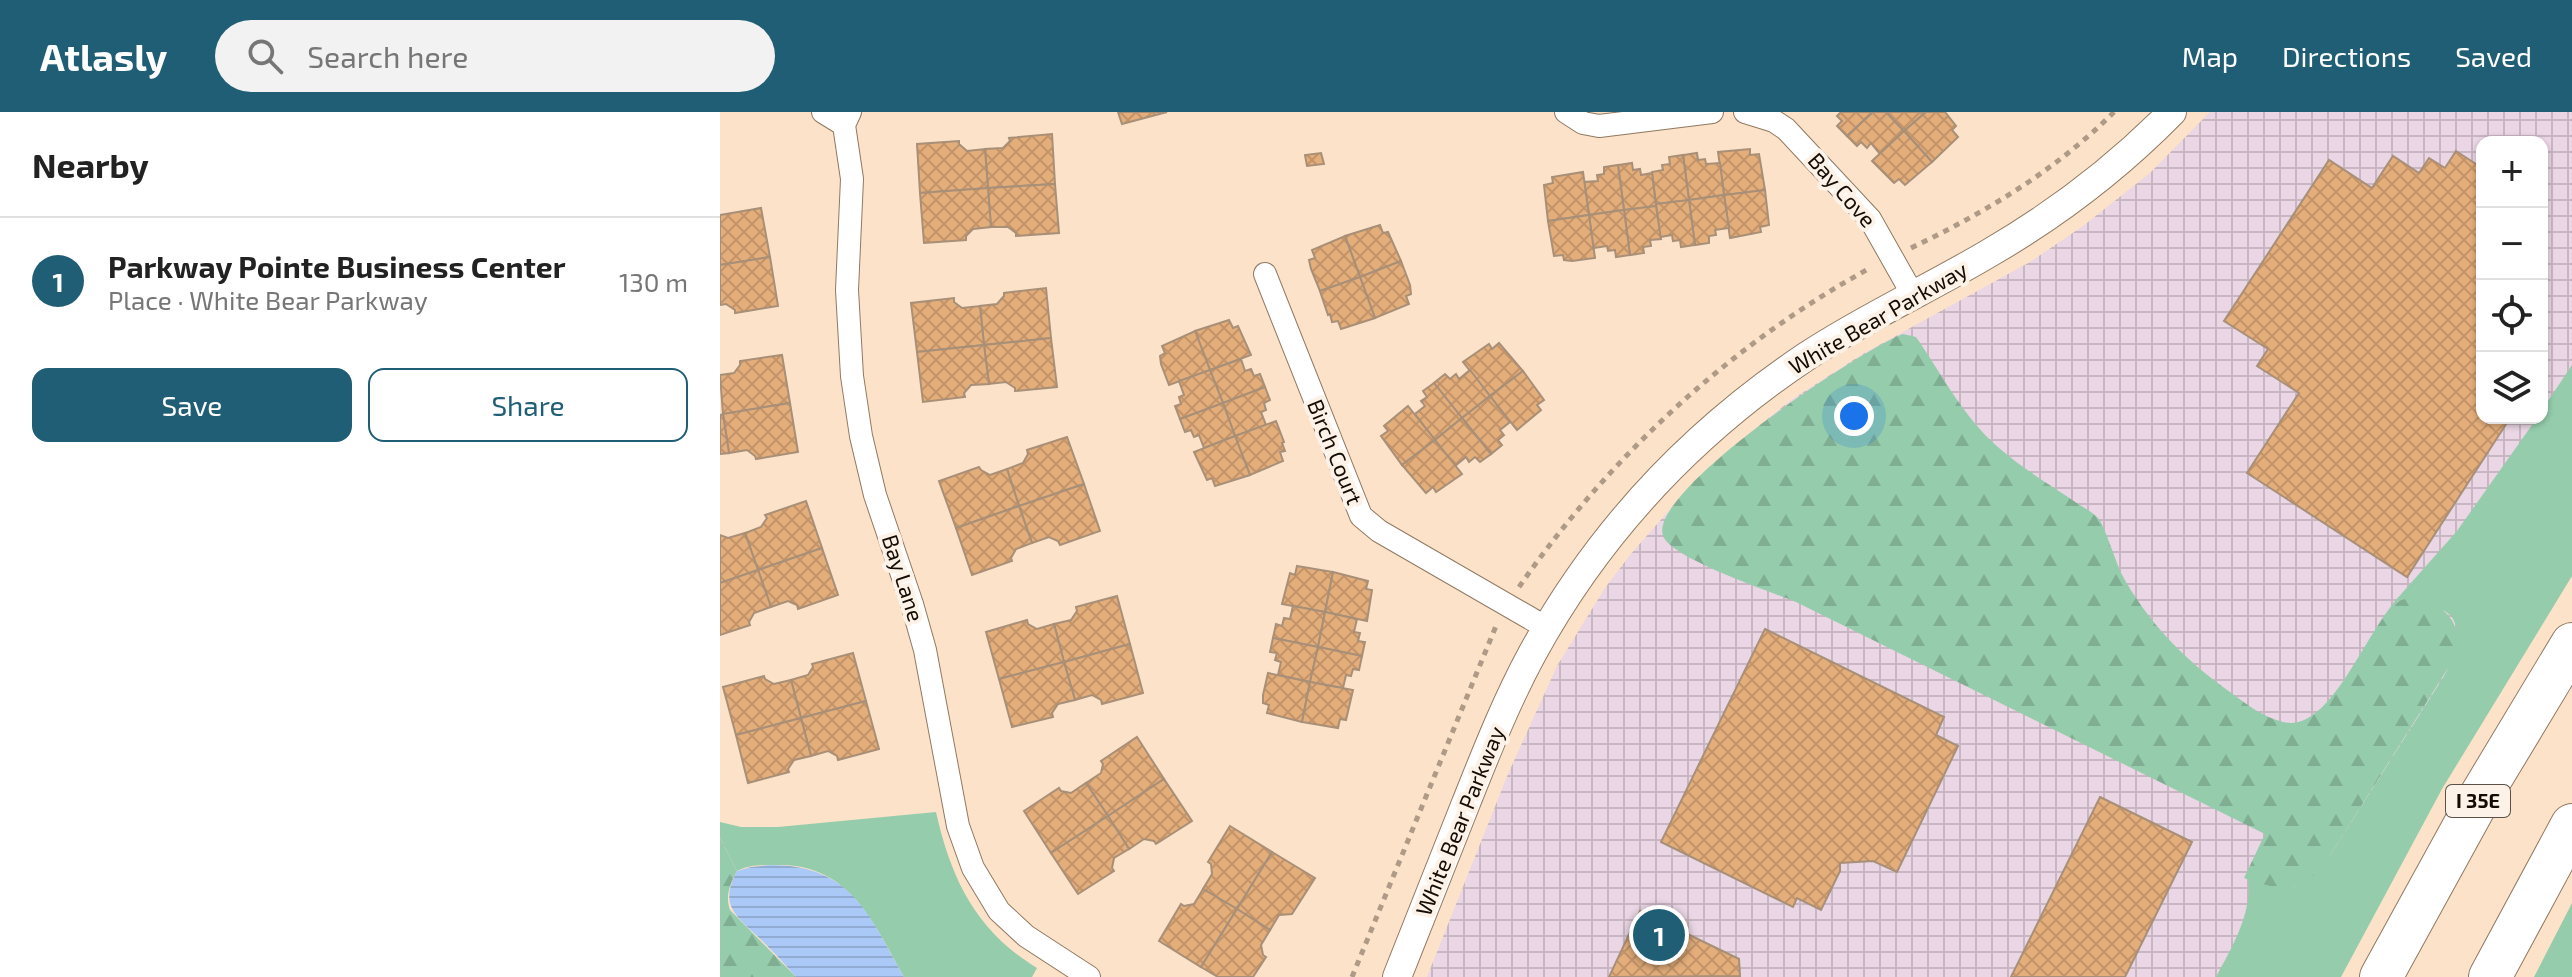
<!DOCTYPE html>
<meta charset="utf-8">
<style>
body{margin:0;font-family:"Exo 2",sans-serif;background:#f2f2f2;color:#222}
.controls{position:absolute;right:24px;top:24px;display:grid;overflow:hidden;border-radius:16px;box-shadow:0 2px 6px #0004}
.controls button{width:72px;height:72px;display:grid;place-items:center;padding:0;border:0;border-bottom:2px solid #e0e0e0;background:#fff;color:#222;font:40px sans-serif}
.you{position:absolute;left:1134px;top:304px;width:28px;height:28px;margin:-20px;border:6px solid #fff;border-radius:50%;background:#1a73e8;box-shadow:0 0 0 12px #1a73e833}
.badge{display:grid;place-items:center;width:52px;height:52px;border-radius:50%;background:#205e75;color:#fff;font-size:26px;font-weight:700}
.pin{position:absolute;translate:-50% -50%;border:4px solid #fff;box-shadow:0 2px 8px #0006}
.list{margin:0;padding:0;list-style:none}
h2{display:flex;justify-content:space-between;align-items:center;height:104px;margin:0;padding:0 32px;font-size:34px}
h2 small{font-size:26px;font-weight:400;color:#767676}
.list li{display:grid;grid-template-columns:52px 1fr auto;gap:24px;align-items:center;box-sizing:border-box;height:128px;padding:0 32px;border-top:2px solid #e0e0e0}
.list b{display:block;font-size:30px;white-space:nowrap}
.list p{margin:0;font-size:26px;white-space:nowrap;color:#767676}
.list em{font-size:26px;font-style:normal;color:#767676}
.actions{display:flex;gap:16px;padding:24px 32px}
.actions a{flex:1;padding:18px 0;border:2px solid #205e75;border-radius:16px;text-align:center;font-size:28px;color:#205e75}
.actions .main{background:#205e75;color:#fff}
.icon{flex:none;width:44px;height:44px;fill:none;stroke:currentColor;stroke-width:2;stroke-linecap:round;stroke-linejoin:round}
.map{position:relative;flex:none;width:1852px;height:865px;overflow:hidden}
header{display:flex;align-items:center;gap:48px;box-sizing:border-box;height:112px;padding:0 40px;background:#205e75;color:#fff}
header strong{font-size:38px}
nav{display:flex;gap:44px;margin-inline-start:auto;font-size:28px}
.search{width:560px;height:72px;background:#f2f2f2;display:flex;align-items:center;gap:20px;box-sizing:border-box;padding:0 28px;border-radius:44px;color:#767676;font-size:30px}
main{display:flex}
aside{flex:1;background:#fff}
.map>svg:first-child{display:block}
</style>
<header>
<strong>Atlasly</strong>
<div class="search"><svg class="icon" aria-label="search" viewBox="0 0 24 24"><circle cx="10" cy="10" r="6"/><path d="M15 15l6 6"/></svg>Search here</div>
<nav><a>Map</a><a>Directions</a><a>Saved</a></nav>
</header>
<main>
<aside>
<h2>Nearby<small></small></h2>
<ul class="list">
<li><span class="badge">1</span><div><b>Parkway Pointe Business Center</b><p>Place · White Bear Parkway</p></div><em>130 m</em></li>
</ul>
<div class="actions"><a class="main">Save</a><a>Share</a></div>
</aside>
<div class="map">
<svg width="1852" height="865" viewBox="0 0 1852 865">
<defs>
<pattern id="industrial-grid" width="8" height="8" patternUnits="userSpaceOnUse" patternTransform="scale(2)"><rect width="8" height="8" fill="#ead6e4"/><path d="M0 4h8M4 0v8" fill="none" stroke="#c8b6c2"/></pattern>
<pattern id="forest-firs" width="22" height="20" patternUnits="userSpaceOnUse" patternTransform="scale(2)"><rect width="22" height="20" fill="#95ccab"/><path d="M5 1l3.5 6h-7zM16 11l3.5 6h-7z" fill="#80ae92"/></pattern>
<pattern id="water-rules" width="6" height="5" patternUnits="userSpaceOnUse" patternTransform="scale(2)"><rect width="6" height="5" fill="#aac9f7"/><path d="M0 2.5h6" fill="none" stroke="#91abd2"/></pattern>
<pattern id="building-cross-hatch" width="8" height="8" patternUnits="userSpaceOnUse" patternTransform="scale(2)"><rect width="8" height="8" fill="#e4ae7b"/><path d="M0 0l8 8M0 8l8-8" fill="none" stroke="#c39469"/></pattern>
</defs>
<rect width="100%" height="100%" fill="#fce2c8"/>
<path fill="url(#industrial-grid)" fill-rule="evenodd" d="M1490,0h362v402l-297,463h-848l81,-203 49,-108 48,-78 25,-33 42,-48 52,-53 67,-54 70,-45 169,-93 53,-36 67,-53zM1762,30h60v276h-60z"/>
<g fill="#95ccab">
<path d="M1852,253v211l-130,213 -101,188h-125c15,-28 37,-65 32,-98l15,5 31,3 35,-30 115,-181c11,-20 25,-58 -6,-68 -12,-4 -27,-5 -40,-7l-20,23 17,-23 62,-70 80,-113h5v-8z"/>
<path d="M216,700c15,67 40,119 101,156l-5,9h-128c-29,-52 -54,-112 -123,-112 -15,0 -31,-1 -44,6l-17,-33v-16l21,5h37z"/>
<polygon points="1852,791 1852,865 1814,865 1849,797"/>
</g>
<g fill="url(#forest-firs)">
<path d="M1183,222l13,3c27,39 47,80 83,111 22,19 46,34 69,49 9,7 22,13 30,21 5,4 18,44 23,55 27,50 64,87 109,119 16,12 33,25 53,30 47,12 82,-90 111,-117 19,-18 57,2 62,25 4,12 -1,24 -6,35l-121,192c-26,37 -43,36 -85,21l21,-44 -469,-232c-27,-11 -119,-42 -132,-64 -24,-42 199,-190 239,-204z"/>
<path d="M0,726l17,33c-7,13 -12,25 -7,39l66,67h-76z"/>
</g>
<path fill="url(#water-rules)" d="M50,753c82,0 99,50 134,112h-108c-13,-15 -26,-29 -40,-42 -23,-21 -36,-32 -19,-64l14,-4z"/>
<g fill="url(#building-cross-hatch)" stroke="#a88f78" stroke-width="2">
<polygon points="398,0 447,0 402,12"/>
<polygon points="1121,0 1153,0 1127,24 1117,14 1122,9 1117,4"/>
<polygon points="1153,0 1166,0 1184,19 1160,42 1151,31 1147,36 1141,30 1137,34 1127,24"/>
<polygon points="1166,0 1206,0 1184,19"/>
<polygon points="1206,0 1225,0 1236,14 1232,18 1238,25 1212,50 1184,19"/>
<polygon points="1184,19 1212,50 1185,73 1179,67 1174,71 1152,49"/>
<polygon points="332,22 335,72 268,76 265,37 283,36 290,29 289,26"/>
<polygon points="239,29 239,32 247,39 265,37 268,76 200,81 197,32"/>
<polygon points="1030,37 1030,43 1039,42 1045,78 1004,83 998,40"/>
<polygon points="1736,39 1762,56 1762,203 1758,209 1762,211 1762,306 1790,306 1687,465 1527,361 1579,281 1537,254 1548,237 1504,209 1609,48 1652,76 1673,44 1699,61 1709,46 1725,56"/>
<polygon points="601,41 604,52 587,54 585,43"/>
<polygon points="977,41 978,48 985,47 986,52 1000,51 1004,83 969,88 963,43"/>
<polygon points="963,43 969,88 936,92 932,60 943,58 942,53 950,52 949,45"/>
<polygon points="912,51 913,58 920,57 921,63 932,61 936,94 904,98 898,53"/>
<polygon points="898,53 904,98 869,103 864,70 878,69 877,63 884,62 884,55"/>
<polygon points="863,60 869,103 828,109 824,73 833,71 832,65"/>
<polygon points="335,72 339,121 296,124 296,121 288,115 271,115 268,76"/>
<polygon points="268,76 271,115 253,117 246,124 246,128 204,131 200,81"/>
<polygon points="1045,78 1049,113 1040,115 1041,120 1010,126 1004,83"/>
<polygon points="1004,83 1009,116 995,118 996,123 989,124 989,131 975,133 969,88"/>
<polygon points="969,88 975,133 961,135 960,128 953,129 952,123 940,125 936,92"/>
<polygon points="936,94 941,127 930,128 931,134 923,135 924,141 910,143 904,98"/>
<polygon points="41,96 50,145 0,153 0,103"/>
<polygon points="904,98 910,143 896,145 895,138 888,139 887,134 873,136 869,103"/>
<polygon points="869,103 875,146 852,149 844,148 843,143 834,144 828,109"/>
<polygon points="660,113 663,121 668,120 681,149 640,165 625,124"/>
<polygon points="625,124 640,165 600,179 591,157 589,148 595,146 592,138"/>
<polygon points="50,145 58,194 15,201 15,198 6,192 0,193 0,153"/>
<polygon points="681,149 690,173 691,182 686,184 689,192 655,206 640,165"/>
<polygon points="640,165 655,206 621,217 618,209 612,210 610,202 608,203 600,179"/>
<polygon points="326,176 331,226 264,233 260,194 277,192 284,184 284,181"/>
<polygon points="234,186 234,190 242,196 260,194 264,233 197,240 191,191"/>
<polygon points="509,208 513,216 518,214 531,243 490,258 475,219"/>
<polygon points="475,219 490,258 449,273 441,252 440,244 445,241 442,234"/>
<polygon points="331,226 337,275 295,279 295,276 286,270 269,272 264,233"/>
<polygon points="779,231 803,259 770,284 743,250 769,232 772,237"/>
<polygon points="264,233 269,272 251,273 244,281 245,285 203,290 197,240"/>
<polygon points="62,243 70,291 3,302 0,263 14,261 20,253 20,249"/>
<polygon points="521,247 525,259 531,257 534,264 540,262 545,275 503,291 490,258"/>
<polygon points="490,258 503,291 460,307 455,294 461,292 459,285 464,283 459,269"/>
<polygon points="750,258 770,284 742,306 714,271 725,262 730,267 736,262 739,267"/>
<polygon points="803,259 824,288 817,293 821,298 797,318 770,284"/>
<polygon points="714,271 742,306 715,328 695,302 705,294 701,289 707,285 703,279"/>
<polygon points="545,275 550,288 544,291 546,298 541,300 546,313 515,324 503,291"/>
<polygon points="770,284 790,310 780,318 784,323 778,328 782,333 771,342 742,306"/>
<polygon points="70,291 78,340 36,347 35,344 27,338 9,341 3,302"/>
<polygon points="503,291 515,324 484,336 479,323 474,325 471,318 465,320 460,307"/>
<polygon points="688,294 715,328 682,353 661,324 668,319 664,314"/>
<polygon points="3,302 9,341 0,342 0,303"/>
<polygon points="742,306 771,342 760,350 755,345 749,350 746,345 735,354 715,328"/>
<polygon points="556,309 564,330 562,331 565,339 560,340 563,349 530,363 515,324"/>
<polygon points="515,324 530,363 495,374 492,366 487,368 474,340"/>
<polygon points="347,325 364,372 299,394 287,357 303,351 308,342 307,338"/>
<polygon points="715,328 742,362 716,380 713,375 706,381 682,353"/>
<polygon points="259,355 261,358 270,363 287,357 299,394 236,416 219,369"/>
<polygon points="364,372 380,419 340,433 338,429 329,425 312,431 299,394"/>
<polygon points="86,389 102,436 38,458 25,421 41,415 47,406 45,403"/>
<polygon points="299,394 312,431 296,437 291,446 292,449 252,463 236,416"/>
<polygon points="25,421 38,458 0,471 0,423 8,426"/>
<polygon points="102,436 118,483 78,497 77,493 68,489 51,495 38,458"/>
<polygon points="577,454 613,460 605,500 562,492 570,461 575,463"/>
<polygon points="38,458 51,495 34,501 29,510 30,513 0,523 0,471"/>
<polygon points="613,460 648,469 646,477 652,478 647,509 605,500"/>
<polygon points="397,484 410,532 344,550 334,512 351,508 357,499 356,495"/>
<polygon points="573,494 605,500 598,535 553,526 556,512 562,514 564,506 570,507"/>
<polygon points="605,500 637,507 634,520 640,521 638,529 645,530 642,544 598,535"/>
<polygon points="307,508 308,512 317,517 334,512 344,550 279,567 266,520"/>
<polygon points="1045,517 1224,605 1216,623 1238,634 1177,760 1153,749 1120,751 1120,759 1101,798 1077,786 1073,795 941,730"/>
<polygon points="553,526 598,535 590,570 558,563 561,550 555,548 557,541 550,540"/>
<polygon points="410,532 423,581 382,592 381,588 372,583 355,588 344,550"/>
<polygon points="598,535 642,544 639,558 633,557 631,564 626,563 623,576 590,570"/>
<polygon points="133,541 146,589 81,606 71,568 88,563 93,555 92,552"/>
<polygon points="344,550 355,588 338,592 332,601 333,605 292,615 279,567"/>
<polygon points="548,561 590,570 582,610 547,601 549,593 543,591 543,583"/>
<polygon points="44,564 45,567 54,572 71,568 81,606 16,623 3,575"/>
<polygon points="590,570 633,578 626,608 620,607 618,616 582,610"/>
<polygon points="146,589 159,637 118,648 117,644 108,639 91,644 81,606"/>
<polygon points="81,606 91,644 74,648 68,657 69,660 28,671 16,623"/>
<polygon points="417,625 444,667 388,704 366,671 381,661 383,652 381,649"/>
<polygon points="444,667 472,709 436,732 434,729 424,727 409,737 388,704"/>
<polygon points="366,671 388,704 331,741 304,699 339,676 341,679 351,681"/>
<polygon points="1380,685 1472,730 1405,865 1291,865"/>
<polygon points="388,704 409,737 394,746 392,756 394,759 358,782 331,741"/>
<polygon points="510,714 552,740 517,797 483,777 492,762 491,752 488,750"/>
<polygon points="552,740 595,766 572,802 559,803 550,818 517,797"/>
<polygon points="483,777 517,797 481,855 439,829 461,792 464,794 474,792"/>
<polygon points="517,797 550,818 541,833 543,843 546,845 533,865 498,865 481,855"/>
<polygon points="920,799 1019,847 1020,864 889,865"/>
</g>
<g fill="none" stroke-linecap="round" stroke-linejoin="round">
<defs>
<g id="minor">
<polyline points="103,0 124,13"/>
<polyline points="130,0 124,13 132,67 127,178 132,264 141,324 155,383 192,492 205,538 238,714 253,756 279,799 306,824 369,865"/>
<polyline points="846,0 863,11 879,14 992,0"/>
<polyline points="1025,0 1054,9 1066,17 1150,107 1193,183"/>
<polyline points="545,162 641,404 659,419 827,516"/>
</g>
<path id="tertiary" d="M677,865c23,-58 46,-116 69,-174 20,-50 40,-101 66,-149 66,-121 160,-221 275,-298 59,-39 124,-68 184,-104 67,-39 127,-85 181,-140"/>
<g id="motorway">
<polyline points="1661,865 1761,683 1852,532"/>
<polyline points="1770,865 1852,713"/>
</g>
</defs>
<use href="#minor" stroke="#907962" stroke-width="24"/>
<use href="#tertiary" stroke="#907962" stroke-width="30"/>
<use href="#motorway" stroke="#907962" stroke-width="44"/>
<g stroke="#ae9a86" stroke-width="5" stroke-dasharray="6 6" stroke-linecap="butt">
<path d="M1191,136c75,-36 144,-77 203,-136"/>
<path d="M799,475c91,-131 211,-242 351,-319"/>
<polyline points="632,865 776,514"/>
</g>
<use href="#minor" stroke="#fff" stroke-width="22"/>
<use href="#tertiary" stroke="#fff" stroke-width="28"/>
<use href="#motorway" stroke="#fff" stroke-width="42"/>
</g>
<g text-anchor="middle" stroke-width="8" stroke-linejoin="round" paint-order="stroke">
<rect fill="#fcf2e7" stroke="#5a5148" stroke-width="2" x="1726" y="673" width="64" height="32" rx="6"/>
<g font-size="20" font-weight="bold" fill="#140c04">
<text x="1758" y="696">I 35E</text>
</g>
<g font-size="22" fill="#140c04" stroke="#fcf2e7">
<text transform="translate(1122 78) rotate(49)" y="8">Bay Cove</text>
<text transform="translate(1158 206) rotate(-30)" y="8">White Bear Parkway</text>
<text transform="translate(615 340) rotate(68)" y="8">Birch Court</text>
<text transform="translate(183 466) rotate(72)" y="8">Bay Lane</text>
<text transform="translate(740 709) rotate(-68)" y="8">White Bear Parkway</text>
</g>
</g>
</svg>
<div class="controls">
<button>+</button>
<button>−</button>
<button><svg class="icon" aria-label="locate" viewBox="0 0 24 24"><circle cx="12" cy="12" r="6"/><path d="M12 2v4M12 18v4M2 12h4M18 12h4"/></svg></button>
<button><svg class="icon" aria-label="layers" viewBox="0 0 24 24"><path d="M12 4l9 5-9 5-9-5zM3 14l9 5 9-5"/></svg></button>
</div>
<div class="you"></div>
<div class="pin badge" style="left:939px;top:823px">1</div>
</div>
</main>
